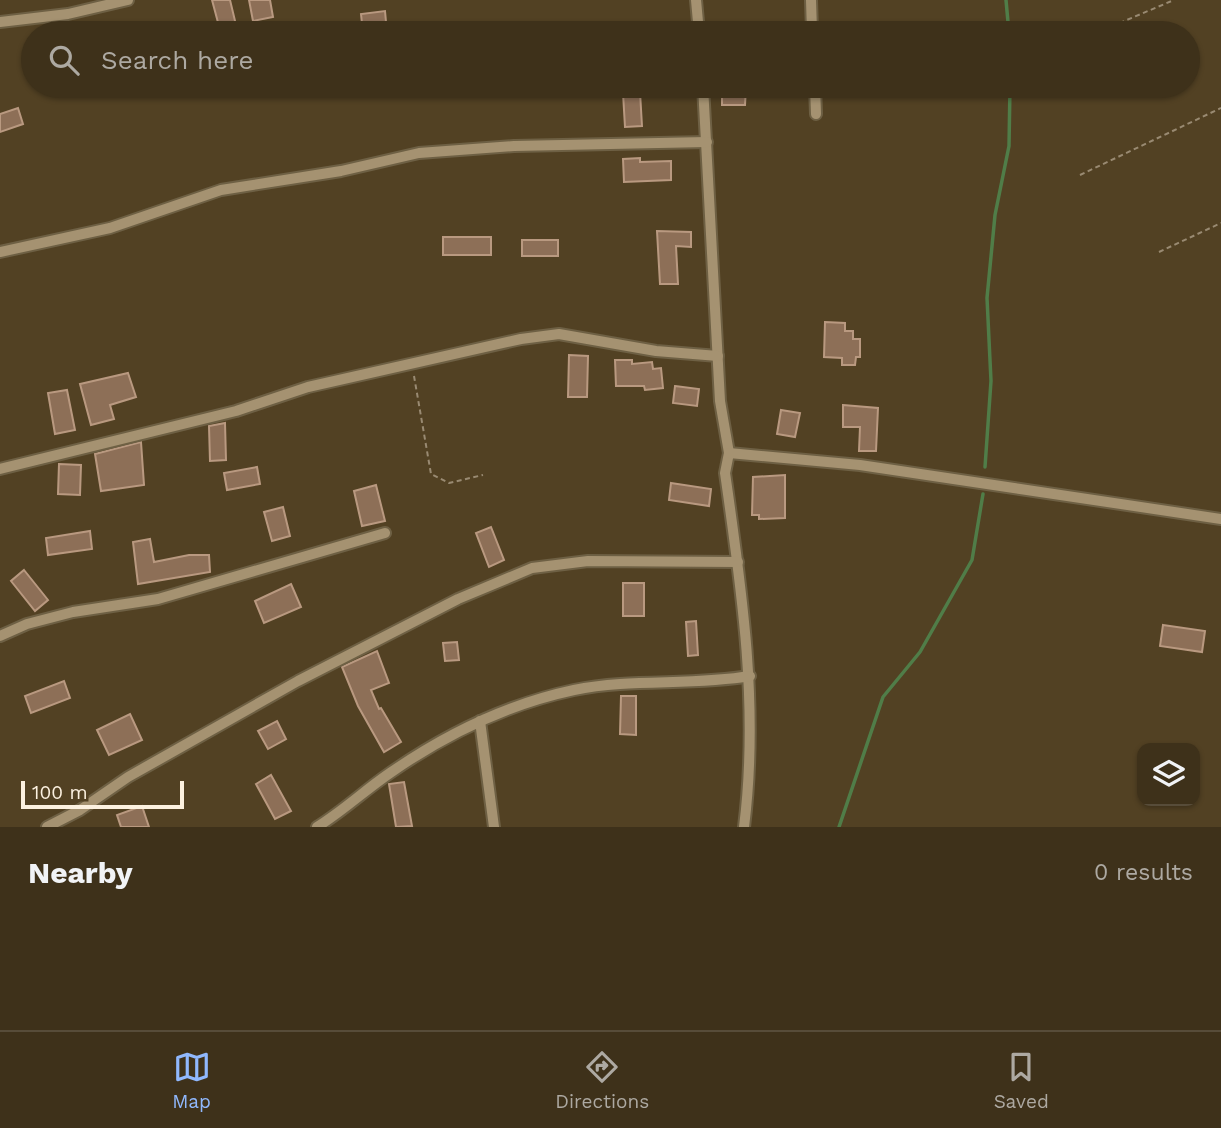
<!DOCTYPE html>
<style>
body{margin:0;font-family:"Work Sans",sans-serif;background:#453923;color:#f1f3f6}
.controls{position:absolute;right:21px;bottom:21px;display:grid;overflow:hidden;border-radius:14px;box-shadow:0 2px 5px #0004}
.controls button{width:63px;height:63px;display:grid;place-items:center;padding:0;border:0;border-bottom:2px solid #574c39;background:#3e311a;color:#f1f3f6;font:35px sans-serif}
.scale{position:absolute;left:21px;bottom:18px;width:163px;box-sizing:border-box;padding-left:7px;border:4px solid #fcf1e0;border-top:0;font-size:19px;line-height:24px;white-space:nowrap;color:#fcf1e0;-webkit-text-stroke:5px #524123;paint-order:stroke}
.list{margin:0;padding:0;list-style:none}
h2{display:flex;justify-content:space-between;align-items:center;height:91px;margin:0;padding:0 28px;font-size:30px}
h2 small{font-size:23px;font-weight:400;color:#ada9a2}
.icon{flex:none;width:38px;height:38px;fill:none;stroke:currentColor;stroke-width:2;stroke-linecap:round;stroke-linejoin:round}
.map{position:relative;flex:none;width:1221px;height:827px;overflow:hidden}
.search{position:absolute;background:#3e311a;box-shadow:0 2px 5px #0004;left:21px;right:21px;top:21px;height:77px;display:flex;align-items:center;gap:18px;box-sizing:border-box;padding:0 24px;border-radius:38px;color:#ada9a2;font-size:26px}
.sheet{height:203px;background:#3e311a}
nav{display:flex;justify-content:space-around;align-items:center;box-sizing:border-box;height:98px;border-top:2px solid #574c39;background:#3e311a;font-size:19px;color:#ada9a2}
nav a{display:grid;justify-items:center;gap:4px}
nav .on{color:#90b8fd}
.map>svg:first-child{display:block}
</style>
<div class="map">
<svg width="1221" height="827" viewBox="0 0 1221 827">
<rect width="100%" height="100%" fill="#524123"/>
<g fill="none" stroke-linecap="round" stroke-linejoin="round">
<g stroke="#507d48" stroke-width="3.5">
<polyline points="1006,0 1009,33"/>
<polyline points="985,467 991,381 987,298 995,215 1009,146 1010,86"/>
<polyline points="839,827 883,697 920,652 972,560 983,494"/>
</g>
</g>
<g fill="#8d6f57" stroke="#b99980" stroke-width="2">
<polygon points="212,0 230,0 236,25 220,30"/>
<polygon points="249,0 270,0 273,17 253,21"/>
<polygon points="385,11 387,33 363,33 361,14"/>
<polygon points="722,87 746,87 745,105 722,105"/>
<polygon points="640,92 642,126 625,127 623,93"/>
<polygon points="18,108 23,124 0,132 0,114"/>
<polygon points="640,158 640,162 671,161 671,180 624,182 623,159"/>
<polygon points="657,231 691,232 691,247 676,246 678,284 660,284"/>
<rect x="443" y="237" width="48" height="18"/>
<rect x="522" y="240" width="36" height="16"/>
<polygon points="825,322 845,323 845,331 853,331 853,339 860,339 860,357 856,357 855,365 842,365 842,358 824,357"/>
<polygon points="569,355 588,356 587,397 568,397"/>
<polygon points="615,360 632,360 632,364 652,362 653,369 661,368 663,388 645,390 644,386 616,386"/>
<polygon points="128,373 136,397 110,405 114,419 91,425 80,384"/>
<polygon points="675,386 699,389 697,406 673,403"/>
<polygon points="67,390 75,430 55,434 48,393"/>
<polygon points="843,405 878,408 876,451 859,451 860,427 843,427"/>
<polygon points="781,410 800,413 795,437 777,434"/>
<polygon points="225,423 226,460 210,461 209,426"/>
<polygon points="141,442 144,485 101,491 95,454"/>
<polygon points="59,464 81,465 80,495 58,494"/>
<polygon points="257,467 260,484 227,490 224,473"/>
<polygon points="785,475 785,518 759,519 759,515 752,515 753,477"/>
<polygon points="671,483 711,489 709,506 669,500"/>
<polygon points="376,485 385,521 362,526 354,491"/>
<polygon points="283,507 290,536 272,541 264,512"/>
<polygon points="491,527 504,560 489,567 476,533"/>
<polygon points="90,531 92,549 48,555 46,538"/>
<polygon points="150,539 154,562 189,555 209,555 210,572 138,584 133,542"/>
<polygon points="24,570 48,600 35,611 11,581"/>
<rect x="623" y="583" width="21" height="33"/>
<polygon points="291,584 301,607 264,623 255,601"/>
<polygon points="696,621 698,655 688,656 686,622"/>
<polygon points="1163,625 1205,631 1202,652 1160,646"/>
<polygon points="457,642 459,660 445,661 443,643"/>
<polygon points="377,651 389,683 371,690 379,709 381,708 401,742 384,752 358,706 342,667"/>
<polygon points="64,681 70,698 31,713 25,696"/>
<polygon points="621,696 636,696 636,735 620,734"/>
<polygon points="130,714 142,740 109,755 97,730"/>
<polygon points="277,721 286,739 268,749 258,731"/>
<polygon points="271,775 291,811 275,819 256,784"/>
<polygon points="404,782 412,826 396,827 389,784"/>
<polygon points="142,806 149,827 121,827 117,815"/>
</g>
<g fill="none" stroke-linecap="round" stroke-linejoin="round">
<defs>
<g id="street">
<polyline points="696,0 699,33"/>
<polyline points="0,22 68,14 128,0"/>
<polyline points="699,32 812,31 811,0"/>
<path d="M703,86l17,315 9,52 -4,20c17,118 34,235 19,354"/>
<polyline points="815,86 816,114"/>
<polyline points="0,252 110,228 221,190 341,171 419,153 514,146 707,142"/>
<polyline points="729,453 860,465 1221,519"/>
<polyline points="0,469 236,411 308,387 521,339 559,334 656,351 718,356"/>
<polyline points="0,636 27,624 73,612 158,599 385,533"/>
<polyline points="480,721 494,827"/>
<polyline points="47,827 80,810 128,777 298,681 458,599 532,568 588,561 738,562"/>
<path d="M317,827c26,-16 48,-37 73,-54 56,-39 118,-69 184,-83 58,-12 117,-4 176,-14"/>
</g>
</defs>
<use href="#street" stroke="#6e6044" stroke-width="14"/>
<g stroke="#998a72" stroke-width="2" stroke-dasharray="5 3.5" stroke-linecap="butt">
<polyline points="1096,33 1174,0"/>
<polyline points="1080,175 1221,108"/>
<polyline points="1159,252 1221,223"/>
<polyline points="414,376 431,474 449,483 483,475"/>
</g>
<use href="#street" stroke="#a59271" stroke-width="10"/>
</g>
</svg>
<div class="controls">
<button><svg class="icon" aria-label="layers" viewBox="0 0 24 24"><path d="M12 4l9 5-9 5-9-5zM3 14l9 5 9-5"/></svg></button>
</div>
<div class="scale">100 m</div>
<div class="search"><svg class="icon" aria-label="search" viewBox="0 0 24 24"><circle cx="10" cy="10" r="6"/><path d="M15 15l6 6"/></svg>Search here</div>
</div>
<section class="sheet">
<h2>Nearby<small>0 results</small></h2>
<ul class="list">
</ul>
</section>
<nav>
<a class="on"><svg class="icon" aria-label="map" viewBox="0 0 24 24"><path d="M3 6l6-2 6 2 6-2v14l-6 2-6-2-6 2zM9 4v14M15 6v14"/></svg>Map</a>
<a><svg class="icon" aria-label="directions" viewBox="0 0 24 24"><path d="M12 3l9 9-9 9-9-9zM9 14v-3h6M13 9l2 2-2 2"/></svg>Directions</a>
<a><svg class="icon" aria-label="saved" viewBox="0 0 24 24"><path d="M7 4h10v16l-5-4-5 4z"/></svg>Saved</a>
</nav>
